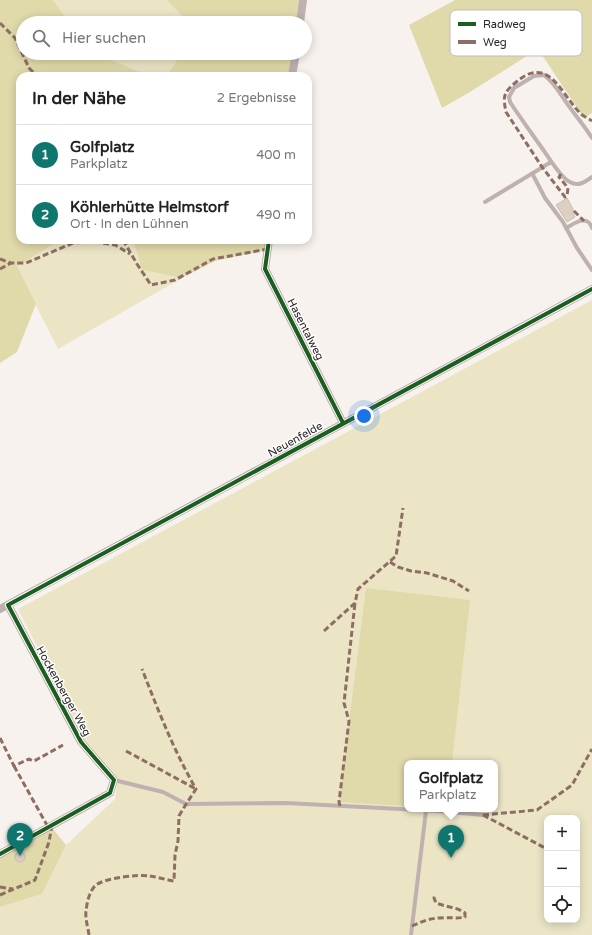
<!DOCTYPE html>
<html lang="de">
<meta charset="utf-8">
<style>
body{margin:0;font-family:"Varela Round",sans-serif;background:#f6f6f6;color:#222}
.controls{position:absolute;right:12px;bottom:12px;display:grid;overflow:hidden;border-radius:8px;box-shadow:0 2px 10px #0003}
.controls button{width:36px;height:36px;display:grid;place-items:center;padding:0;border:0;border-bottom:1px solid #e0e0e0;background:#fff;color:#222;font:20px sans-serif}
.you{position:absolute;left:364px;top:416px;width:14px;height:14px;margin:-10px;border:3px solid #fff;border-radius:50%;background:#1a73e8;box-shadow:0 0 0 6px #1a73e833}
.badge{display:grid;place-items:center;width:26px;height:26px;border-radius:50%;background:#0f766e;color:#fff;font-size:13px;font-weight:700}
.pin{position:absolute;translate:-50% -33px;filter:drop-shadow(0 1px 2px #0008)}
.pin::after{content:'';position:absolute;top:21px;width:14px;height:12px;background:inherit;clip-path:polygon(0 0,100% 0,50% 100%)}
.popup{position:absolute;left:404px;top:760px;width:94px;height:52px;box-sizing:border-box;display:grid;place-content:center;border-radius:8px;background:#fff;filter:drop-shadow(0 1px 3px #0005);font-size:13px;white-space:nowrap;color:#767676}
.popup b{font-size:15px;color:#222}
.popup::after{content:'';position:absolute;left:50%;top:100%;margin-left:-8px;border:8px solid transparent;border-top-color:#fff}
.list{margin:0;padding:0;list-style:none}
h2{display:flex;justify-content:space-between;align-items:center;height:52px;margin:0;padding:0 16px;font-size:17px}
h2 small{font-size:13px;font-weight:400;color:#767676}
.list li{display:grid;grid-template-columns:26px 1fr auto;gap:12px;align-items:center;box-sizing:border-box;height:60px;padding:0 16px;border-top:1px solid #e0e0e0}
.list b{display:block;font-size:15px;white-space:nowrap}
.list p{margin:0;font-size:13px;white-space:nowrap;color:#767676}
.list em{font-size:13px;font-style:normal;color:#767676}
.icon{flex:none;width:22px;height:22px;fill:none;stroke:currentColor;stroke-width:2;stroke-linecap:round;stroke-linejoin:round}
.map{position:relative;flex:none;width:592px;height:935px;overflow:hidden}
.search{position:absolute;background:#fff;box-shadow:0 2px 10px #0003;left:16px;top:16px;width:296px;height:44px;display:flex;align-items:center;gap:10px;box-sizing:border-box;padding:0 14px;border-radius:22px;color:#767676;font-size:15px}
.panel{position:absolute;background:#fff;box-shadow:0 2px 10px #0003;left:16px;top:72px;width:296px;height:172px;border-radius:12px}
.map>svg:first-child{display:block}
</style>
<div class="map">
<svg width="592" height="935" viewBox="0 0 592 935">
<rect width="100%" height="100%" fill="#f8f2ee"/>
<g fill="#ebe5c6" fill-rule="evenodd">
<polygon points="53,0 167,0 188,23 70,23"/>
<polygon points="94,53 182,53 166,76 150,76"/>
<polygon points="61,240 133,240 142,270 182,278 58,349 16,266"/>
<path d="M592,300v635h-592v-28l42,-13 24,-49 49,-46 3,-20 -34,-40 -66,-130zM407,763h88v46h-88zM547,818h30v102h-30z"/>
</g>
<g fill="#e0d9aa">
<polygon points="0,0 53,0 70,23 23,23 23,53 94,53 150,76 20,76 20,240 61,240 17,266 36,304 17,352 0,363"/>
<polygon points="167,0 299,0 296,23 188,23"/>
<polygon points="455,0 592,0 592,113 584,118 538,49 470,92 442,108 409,25"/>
<polygon points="182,53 293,53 290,76 166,76"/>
<polygon points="133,240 269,240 267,250 215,261 182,278 142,270"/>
<polygon points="366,588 470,600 452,763 407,763 407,806 339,802"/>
<polygon points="48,823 66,845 42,894 0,907 0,851"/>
</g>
<g fill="#dcd0c1" stroke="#c3bfbb">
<polygon points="567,198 574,211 572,212 575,217 567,222 556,205"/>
<circle cx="20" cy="857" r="5"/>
</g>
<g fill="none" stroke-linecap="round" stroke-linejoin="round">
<g stroke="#beb1af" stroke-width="4">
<path d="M592,138c-8,-13 -18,-24 -26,-36 -7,-10 -12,-20 -22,-27l-10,1 -20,12 -5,9 1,5c11,17 23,33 34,49 6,8 17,27 26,31 8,5 15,0 22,-5"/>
<polyline points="551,162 533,173 533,175 545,198 563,222 577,248 592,270"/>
<polyline points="485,202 533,173"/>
<path d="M566,228c6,-3 16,-11 22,-6 1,0 4,5 4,6"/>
<polyline points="114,780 163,792 186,804 286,803 438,811 483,815"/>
<polyline points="411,935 426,811"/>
</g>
<g stroke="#beb1af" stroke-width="8">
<polyline points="300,23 303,0"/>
<polyline points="292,76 296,53"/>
<polyline points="269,240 265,269 343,423"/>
<polyline points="0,609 592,289"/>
<polyline points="0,854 110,793 114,780 81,742 8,605"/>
</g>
<g stroke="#8d6e63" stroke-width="3" stroke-dasharray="6 3" stroke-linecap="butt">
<polyline points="0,23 15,38 29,68 37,76"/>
<path d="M561,174l-2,3 9,11 -1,8 -2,1 -23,-30 -36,-55c-3,-15 -3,-19 9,-29 33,-29 45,9 64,29 3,4 9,6 13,9"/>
<polyline points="574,211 584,221"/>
<polyline points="123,240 137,264 151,285 175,280 213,259 268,249"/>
<polyline points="0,259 11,263 26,263 73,243 95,242 115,245 130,254"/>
<polyline points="0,269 11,263"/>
<polyline points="390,562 398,567 411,571 427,573 453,581 469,591"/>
<polyline points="324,631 355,603 358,589 396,556 403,508"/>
<polyline points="0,738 14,766 29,759 33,761 36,760 63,745"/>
<polyline points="126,751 196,789"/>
<polyline points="14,766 48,827"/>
<polyline points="340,806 339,802 349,721 344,703 355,603"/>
<polyline points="483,815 537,810 572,785 592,749"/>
<polyline points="483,815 547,849"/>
<polyline points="0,887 13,889"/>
<polyline points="0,895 35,880 49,842 52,825"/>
<path d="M412,926c9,-4 18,-8 28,-8 9,-1 17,1 25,-1v-4c-8,-6 -19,-6 -29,-10l-2,-5 1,-4"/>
<path d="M89,935c-1,-8 -4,-16 -3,-24 1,-8 3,-20 10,-26 9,-7 42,-11 54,-9 8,1 16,4 24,5l1,-26 3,-14 1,-25 4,-7 13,-20c-22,-38 -38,-79 -54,-120"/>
</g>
<defs>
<g id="cycleway">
<polyline points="269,240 265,269 343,423"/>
<polyline points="0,854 110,793 114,780 81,742 8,605 592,289"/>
</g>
</defs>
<use href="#cycleway" stroke="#fff" stroke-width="6"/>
<use href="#cycleway" stroke="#1b5e20" stroke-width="4"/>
</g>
<g text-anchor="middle" stroke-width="3" stroke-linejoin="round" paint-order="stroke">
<g font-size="11" fill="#282422" stroke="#fff">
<text transform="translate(306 329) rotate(63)" y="4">Hasentalweg</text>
<text transform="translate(295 439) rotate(-29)" y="4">Neuenfelde</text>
<text transform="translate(64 691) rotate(61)" y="4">Hockenberger Weg</text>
</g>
</g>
<rect x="450" y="10" width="132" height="46" rx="6" fill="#fff" stroke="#bebdbd" stroke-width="1"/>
<rect x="458" y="22" width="18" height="4" fill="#1b5e20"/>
<rect x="458" y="40" width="18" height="4" fill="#8d6e63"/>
<g font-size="11" fill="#282422">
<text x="483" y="28">Radweg</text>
<text x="483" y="46">Weg</text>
</g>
</svg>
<div class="controls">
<button>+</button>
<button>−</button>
<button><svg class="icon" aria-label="locate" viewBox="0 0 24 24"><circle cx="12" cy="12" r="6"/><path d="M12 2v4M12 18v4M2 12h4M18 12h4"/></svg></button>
</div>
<div class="you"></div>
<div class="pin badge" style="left:451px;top:858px">1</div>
<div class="popup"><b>Golfplatz</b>Parkplatz</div>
<div class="pin badge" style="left:20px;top:856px">2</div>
<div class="search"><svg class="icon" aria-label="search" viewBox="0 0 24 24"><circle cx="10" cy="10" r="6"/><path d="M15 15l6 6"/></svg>Hier suchen</div>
<section class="panel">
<h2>In der Nähe<small>2 Ergebnisse</small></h2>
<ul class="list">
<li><span class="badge">1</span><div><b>Golfplatz</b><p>Parkplatz</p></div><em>400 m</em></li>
<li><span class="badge">2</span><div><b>Köhlerhütte Helmstorf</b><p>Ort · In den Lühnen</p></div><em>490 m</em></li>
</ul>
</section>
</div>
